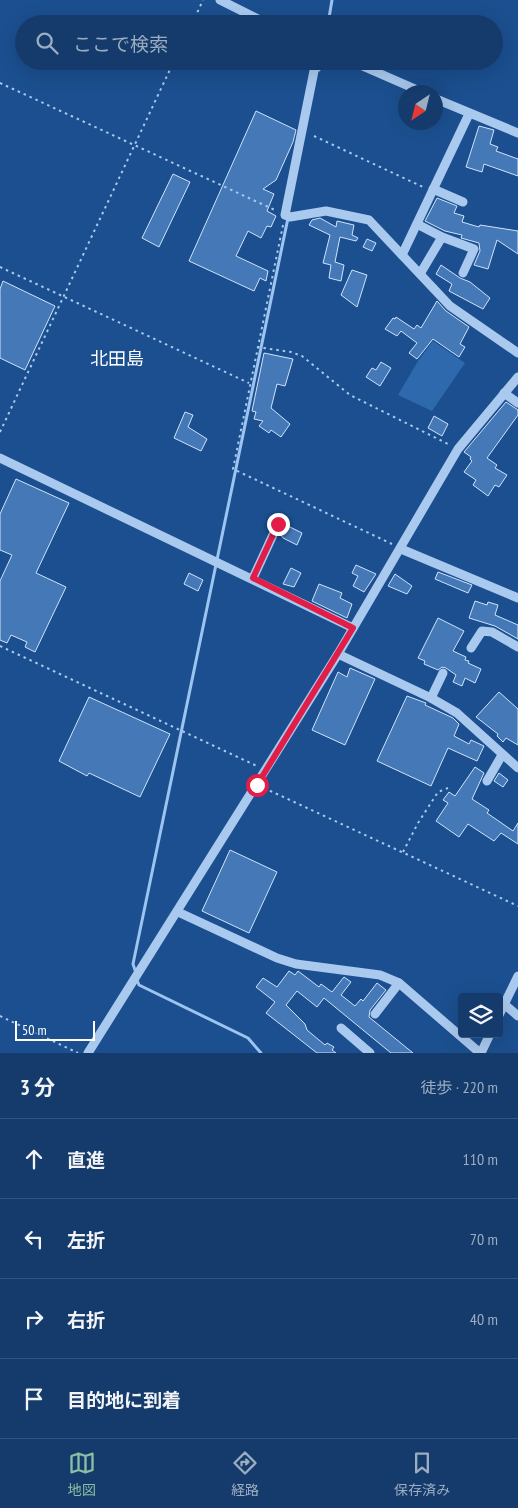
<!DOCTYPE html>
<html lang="ja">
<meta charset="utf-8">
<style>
body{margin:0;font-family:"PT Sans Narrow","Noto Sans JP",sans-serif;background:#214673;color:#f1f3f6}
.controls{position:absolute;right:15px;bottom:15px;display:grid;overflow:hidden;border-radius:5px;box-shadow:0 5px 20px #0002}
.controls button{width:45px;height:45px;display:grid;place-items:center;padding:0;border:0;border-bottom:1px solid #33557e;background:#143b6b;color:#f1f3f6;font:25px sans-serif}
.compass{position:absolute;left:398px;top:85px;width:45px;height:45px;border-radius:50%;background:#143b6b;box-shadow:0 5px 20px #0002;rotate:215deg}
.scale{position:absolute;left:15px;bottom:12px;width:80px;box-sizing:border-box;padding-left:5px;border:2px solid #fff;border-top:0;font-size:14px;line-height:18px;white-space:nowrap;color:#fff;-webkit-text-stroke:4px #1b4f8f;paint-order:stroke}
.stop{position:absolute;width:15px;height:15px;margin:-11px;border:4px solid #e11d48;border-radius:50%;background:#fff}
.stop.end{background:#e11d48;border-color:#fff;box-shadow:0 1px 5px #0008}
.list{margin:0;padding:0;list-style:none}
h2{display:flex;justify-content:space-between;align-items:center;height:65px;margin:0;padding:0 20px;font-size:21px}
h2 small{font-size:16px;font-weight:400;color:#9dadc1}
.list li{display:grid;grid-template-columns:32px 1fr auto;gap:15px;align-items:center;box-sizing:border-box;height:80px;padding:0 20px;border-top:1px solid #33557e}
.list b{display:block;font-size:19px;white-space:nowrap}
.list em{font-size:16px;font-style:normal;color:#9dadc1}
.icon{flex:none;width:28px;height:28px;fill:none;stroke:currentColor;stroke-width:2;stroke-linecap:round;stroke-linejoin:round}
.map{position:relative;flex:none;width:518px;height:1053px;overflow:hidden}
.search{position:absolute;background:#143b6b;box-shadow:0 5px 20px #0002;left:15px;right:15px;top:15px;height:55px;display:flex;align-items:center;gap:12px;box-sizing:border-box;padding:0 18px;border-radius:28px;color:#9dadc1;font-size:19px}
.sheet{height:385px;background:#143b6b}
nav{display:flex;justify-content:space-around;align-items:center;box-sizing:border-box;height:70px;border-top:1px solid #33557e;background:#143b6b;font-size:14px;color:#9dadc1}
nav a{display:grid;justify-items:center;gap:2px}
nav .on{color:#8abfa5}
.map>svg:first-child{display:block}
</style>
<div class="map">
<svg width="518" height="1053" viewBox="0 0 518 1053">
<rect width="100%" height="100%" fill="#1b4f8f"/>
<polygon fill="#2e69ad" points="433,341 465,363 432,411 398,395 418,361"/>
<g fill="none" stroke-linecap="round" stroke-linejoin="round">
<g stroke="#9cc4f0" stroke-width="3">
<polyline points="328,24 332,0"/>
<polyline points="319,70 320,61"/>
<polyline points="136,973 133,964 288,218"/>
<polyline points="137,980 139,985 248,1038 261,1053"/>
</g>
</g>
<g fill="#4478b7" stroke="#cfe3fa">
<polygon points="256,111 296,130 293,142 276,180 263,189 274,194 267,211 276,216 271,227 267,226 261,238 248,231 236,256 268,271 266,281 260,278 254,291 189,261"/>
<polygon points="479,126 494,130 490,144 498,147 496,151 518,159 518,176 484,164 482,172 466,167"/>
<polygon points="173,174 190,182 159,247 142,238"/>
<polygon points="437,198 457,206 454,213 464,216 462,222 479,227 480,225 518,231 518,254 497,240 488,269 474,265 480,251 479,243 461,238 462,235 445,231 425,221"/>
<polygon points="320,218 336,227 337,221 354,225 352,235 358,238 356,241 340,237 335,262 344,265 341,281 329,278 331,265 323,263 330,235 309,225 312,220"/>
<polygon points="367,239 376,243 372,251 363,247"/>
<polygon points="441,265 460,278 470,282 490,298 483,309 449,291 452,284 436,274"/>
<polygon points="352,270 367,275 357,307 341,295"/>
<polygon points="3,281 55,306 25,370 0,358 0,289"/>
<polygon points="437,301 446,311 469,327 460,344 465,347 459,357 433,339 417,359 409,353 417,343 401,331 397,336 385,329 393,318 395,319 396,317 414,329 417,325 421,328"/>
<polygon points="264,353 293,359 285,386 277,384 271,408 290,424 281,437 271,430 269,433 259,426 263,421 254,419 256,412 252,411"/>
<polygon points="381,362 391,368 380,386 366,377 372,368 376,370"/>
<polygon points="506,402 518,410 518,415 487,458 497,465 495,468 507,475 499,487 495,485 488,496 473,485 476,480 464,472 472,461 470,459 471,457 464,452"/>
<polygon points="185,412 193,415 188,427 207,439 201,451 174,438"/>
<polygon points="434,416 448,424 442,436 428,428"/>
<polygon points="16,479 69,503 36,573 66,587 35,652 25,647 27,642 11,635 7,643 0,640 0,581 12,555 0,550 0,514"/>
<polygon points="286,525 302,533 297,545 283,538 281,535"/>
<polygon points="356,565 376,574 364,592 353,586 358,576 352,573"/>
<polygon points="291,568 301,573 294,587 283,584"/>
<polygon points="438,572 472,585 468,593 435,579"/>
<polygon points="189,573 203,580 198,591 184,584"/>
<polygon points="395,574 412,586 407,594 388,586"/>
<polygon points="319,584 342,593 340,598 352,604 347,618 312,601"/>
<polygon points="475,601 487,605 488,602 498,605 495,615 518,625 518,639 495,626 469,618"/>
<polygon points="438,618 464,631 453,651 466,657 465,660 469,661 468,663 481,669 475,683 465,678 462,686 453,682 456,675 446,668 442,667 438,670 424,664 425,661 418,658"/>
<polygon points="350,668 375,679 345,745 312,730 338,672 347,677"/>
<polygon points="499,692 518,709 518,745 506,738 503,742 497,736 498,734 476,717"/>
<polygon points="407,696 426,703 425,705 453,718 459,724 454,736 469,744 471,740 484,746 477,761 448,748 431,786 377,761"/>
<polygon points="89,697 170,734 140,797 89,773 87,776 59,761"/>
<polygon points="475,767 484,773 472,799 489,810 487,813 513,831 518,823 518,844 501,833 494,841 468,824 459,837 436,821 448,803 443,800 449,792 455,796"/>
<polygon points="499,773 508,780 503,787 494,781"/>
<polygon points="230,850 277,872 249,933 202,911"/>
<polygon points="289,971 295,975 298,971 319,987 321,984 332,992 344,977 351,982 341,995 355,1006 361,999 363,1001 377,983 386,990 370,1010 369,1017 413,1053 391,1053 324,998 317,1007 297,991 286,1005 305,1024 307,1030 325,1045 327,1043 334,1047 332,1050 336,1053 317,1053 266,1013 275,1002 256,987 263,978 277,987"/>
</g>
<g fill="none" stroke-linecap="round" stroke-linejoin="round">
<g stroke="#a9c9ee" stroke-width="2" stroke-dasharray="2.5 4" stroke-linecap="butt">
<polyline points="192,24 203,0"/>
<polyline points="0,83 277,211"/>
<polyline points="314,136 423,187"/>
<polyline points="283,225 233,469 392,544"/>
<polyline points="0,267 249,383"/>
<polyline points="257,347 291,352 302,356 350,395 448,444"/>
<polyline points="0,432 174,61"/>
<polyline points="0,646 257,766"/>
<polyline points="264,788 518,906"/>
<polyline points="403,852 418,823 438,792 448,788"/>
<polyline points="0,1016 78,1053"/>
</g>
<g stroke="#a9c9ee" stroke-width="9">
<polyline points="220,0 268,24"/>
<polyline points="316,61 285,215 290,217 326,211 369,220 450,306 518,353"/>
<polyline points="351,61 422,92"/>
<polyline points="436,99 518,133"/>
<polyline points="433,189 463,202"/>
<polyline points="417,224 442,237 474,249 463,273"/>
<polyline points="402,255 469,114"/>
<polyline points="420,274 442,237"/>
<polyline points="504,393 518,403"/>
<polyline points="0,458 353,628"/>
<polyline points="401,549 518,598"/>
<polyline points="253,578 278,524"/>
<polyline points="471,648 482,631 492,632 518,647"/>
<polyline points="338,654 431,698 457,713 518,768"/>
<polyline points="431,698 443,673"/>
<polyline points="487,781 502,755"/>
<polyline points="178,912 277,958 296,964 380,975 399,983 480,1053"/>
<polyline points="504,1004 518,1016"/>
<polyline points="375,1014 399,983"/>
<polyline points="499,1015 518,976"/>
<polyline points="341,1028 370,1053"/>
<polyline points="88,1053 338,654 458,449 518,377"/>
<polyline points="481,1053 490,1034"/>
</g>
</g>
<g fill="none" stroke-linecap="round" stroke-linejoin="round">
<polyline stroke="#e11d48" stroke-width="6" points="257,785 353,628 253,578 278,524"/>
</g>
<g text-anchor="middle" stroke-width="5" stroke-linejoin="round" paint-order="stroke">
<g font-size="18" fill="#fff" stroke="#1b4f8f">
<text x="117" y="365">北田島</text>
</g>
</g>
</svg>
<div class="controls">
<button><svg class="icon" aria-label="layers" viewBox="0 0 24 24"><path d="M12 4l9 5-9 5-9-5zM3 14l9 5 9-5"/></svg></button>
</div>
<svg class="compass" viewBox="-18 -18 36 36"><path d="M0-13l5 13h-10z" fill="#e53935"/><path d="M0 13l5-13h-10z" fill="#9dadc1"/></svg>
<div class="scale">50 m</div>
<div class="stop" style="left:257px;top:785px"></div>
<div class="stop end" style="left:278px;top:524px"></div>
<div class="search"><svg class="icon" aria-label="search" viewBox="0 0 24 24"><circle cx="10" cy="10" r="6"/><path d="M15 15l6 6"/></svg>ここで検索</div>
</div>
<section class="sheet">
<h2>3 分<small>徒歩 · 220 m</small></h2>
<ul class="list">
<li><svg class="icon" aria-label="ahead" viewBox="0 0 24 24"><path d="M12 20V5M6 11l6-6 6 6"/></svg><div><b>直進</b></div><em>110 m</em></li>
<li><svg class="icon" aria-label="left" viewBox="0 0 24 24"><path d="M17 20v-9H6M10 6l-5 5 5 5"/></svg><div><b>左折</b></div><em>70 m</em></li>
<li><svg class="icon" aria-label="right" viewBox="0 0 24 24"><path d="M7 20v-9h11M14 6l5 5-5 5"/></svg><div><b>右折</b></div><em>40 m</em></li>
<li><svg class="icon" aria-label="arrive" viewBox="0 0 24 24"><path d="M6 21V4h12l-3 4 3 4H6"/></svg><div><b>目的地に到着</b></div></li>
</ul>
</section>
<nav>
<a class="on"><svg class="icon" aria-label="map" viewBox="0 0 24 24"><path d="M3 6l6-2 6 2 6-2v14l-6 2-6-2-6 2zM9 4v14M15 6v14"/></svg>地図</a>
<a><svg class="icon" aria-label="directions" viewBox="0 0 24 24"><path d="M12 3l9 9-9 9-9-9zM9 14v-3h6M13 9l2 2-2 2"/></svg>経路</a>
<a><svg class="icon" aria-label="saved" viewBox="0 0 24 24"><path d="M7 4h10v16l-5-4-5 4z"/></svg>保存済み</a>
</nav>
